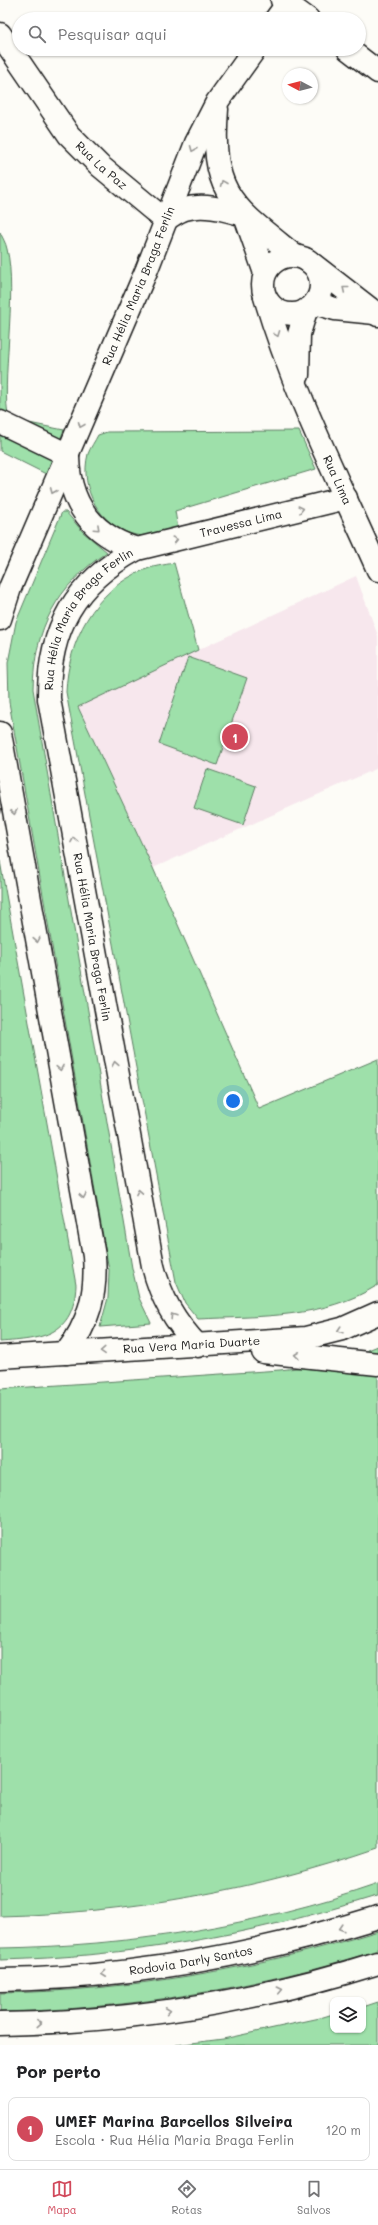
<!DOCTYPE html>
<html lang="pt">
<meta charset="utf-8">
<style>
body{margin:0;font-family:Mali,sans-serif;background:#f2f2f2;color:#202124}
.controls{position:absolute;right:12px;bottom:12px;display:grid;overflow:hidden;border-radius:8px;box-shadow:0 1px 3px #0004}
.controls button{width:36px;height:36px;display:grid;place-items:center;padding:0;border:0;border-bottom:1px solid #e0e0e0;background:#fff;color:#202124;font:20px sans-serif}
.compass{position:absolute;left:282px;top:68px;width:36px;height:36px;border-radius:50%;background:#fff;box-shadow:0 1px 3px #0004;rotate:277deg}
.you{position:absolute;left:233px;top:1101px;width:14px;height:14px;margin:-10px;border:3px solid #fff;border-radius:50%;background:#1a73e8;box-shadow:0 0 0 6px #1a73e833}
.badge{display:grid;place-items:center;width:26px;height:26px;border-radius:50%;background:#d1495b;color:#fff;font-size:13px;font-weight:700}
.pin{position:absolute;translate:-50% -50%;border:2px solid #fff;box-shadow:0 1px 4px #0006}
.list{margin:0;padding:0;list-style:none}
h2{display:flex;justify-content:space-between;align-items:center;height:52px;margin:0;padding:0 16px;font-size:17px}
h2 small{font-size:13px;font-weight:400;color:#757577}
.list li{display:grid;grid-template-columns:26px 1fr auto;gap:12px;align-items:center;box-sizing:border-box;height:64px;margin:0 8px 8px;padding:0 8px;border:1px solid #e0e0e0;border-radius:8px}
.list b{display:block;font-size:15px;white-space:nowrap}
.list p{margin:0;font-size:13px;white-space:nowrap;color:#757577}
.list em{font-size:13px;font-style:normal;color:#757577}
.icon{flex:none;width:22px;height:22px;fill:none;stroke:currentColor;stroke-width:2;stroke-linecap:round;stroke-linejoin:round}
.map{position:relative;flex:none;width:378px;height:2045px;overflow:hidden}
.search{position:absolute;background:#fff;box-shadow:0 1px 3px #0004;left:12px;right:12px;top:12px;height:44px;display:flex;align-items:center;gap:10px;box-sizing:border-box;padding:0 14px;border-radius:22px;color:#757577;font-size:15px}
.sheet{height:124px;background:#fff}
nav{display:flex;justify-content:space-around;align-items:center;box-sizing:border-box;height:56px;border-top:1px solid #e0e0e0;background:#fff;font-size:11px;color:#757577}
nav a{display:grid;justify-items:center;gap:2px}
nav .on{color:#d1495b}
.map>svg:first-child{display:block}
</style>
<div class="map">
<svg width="378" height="2045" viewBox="0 0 378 2045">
<rect width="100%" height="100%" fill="#fdfcf7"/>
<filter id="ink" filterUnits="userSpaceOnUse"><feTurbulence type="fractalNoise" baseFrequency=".025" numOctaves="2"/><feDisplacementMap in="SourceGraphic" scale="8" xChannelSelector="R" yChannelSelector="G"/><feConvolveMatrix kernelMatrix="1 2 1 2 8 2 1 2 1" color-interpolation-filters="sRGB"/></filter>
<g filter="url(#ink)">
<polygon fill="#f7e7ed" points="356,576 378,636 378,768 153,868 78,706"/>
<g fill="#9ee0aa" stroke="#5d7e63">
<path d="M0,232c2,5 6,11 7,17 11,44 -7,138 2,170l55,11 -18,44 -46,-23z"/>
<path d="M299,431l17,38 -141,42 3,18c-13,4 -27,9 -42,6 -36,-8 -57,-46 -48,-81 2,-6 7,-13 10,-19l9,-3z"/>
<path d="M62,512h4l17,20 24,20c-50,34 -73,76 -74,137l99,579 7,30 12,25 -51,4 8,-29 1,-28 -100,-568 -1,-39 8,-41z"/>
<path d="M174,563l24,87 -120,57 75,161 106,241 119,-50v226c-55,34 -117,31 -180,34l-13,-16 -9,-21 -110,-590c2,-51 28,-102 78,-122 9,-4 20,-5 30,-7z"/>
<polygon points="188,657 247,678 217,765 159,744"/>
<polygon points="207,769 256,786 243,825 194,808"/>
<path d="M0,861l76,424c-2,51 -34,54 -76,57z"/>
<path d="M378,1346v502c-122,42 -249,65 -378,68v-527l280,-19 56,-7z"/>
<path d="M378,1884v12l-5,1c-122,38 -245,60 -373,63v-12c128,-2 257,-22 378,-64z"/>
<path d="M378,1931v19c-123,39 -249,59 -378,62v-19c129,-2 255,-24 378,-62z"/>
<polygon points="378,2002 378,2045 176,2045 223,2039 320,2018 333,2014 333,2030 363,2030 363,2007"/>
</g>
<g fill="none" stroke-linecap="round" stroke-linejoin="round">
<defs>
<g id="street">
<polyline points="282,0 308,19"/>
<path id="s1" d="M0,34l69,101 31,31 65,54"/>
<polyline points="348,49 378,72"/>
<polyline points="307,260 378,315"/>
<polyline points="315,303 335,309 375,313"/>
<polyline points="0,422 68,455"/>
</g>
<g id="secondary">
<polyline points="276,19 290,0"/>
<path d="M217,109c-7,86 16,97 78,147"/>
<polyline points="245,216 265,273"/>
<path d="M165,220c7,-4 13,-9 20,-11 19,-6 41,1 59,6"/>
<circle cx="292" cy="285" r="29"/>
<path id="s2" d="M265,297c28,94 73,183 113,273"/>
<polyline points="298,375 299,334 306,310"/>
<path d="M68,457c1,47 24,78 69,92"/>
<path id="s3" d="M0,619l10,-31 137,-319 49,-126 21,-41 38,-53"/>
<path d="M0,733l94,523c3,38 -5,67 -28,97"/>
<path id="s4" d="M198,1346c-23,-24 -37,-48 -45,-80l-104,-567c-1,-70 26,-117 88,-150l209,-51"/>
</g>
<g id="primary">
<polyline points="263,1352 378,1364"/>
<path id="s5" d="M0,1357l306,-19 36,-9 36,-16"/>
<path id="s6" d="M0,1980c129,-2 255,-25 378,-63"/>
<path d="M0,2024c129,-2 255,-22 378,-61"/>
</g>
</defs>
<use href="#street" stroke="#1c1c1c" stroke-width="25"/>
<use href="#secondary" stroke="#1c1c1c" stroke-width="25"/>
<use href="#primary" stroke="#1c1c1c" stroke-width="25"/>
<use href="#street" stroke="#fdfcf7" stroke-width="22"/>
<use href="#secondary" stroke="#fdfcf7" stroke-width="22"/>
<use href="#primary" stroke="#fdfcf7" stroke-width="22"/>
</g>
<defs><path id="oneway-chevron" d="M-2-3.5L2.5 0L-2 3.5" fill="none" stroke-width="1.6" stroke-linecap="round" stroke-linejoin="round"/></defs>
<g stroke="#989794">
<use href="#oneway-chevron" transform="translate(193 149) rotate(112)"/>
<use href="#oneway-chevron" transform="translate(223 183) rotate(-112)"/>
<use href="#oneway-chevron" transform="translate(345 289) rotate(-141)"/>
<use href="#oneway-chevron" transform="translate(277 334) rotate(69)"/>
<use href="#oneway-chevron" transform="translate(81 425) rotate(112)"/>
<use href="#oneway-chevron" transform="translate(53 491) rotate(113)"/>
<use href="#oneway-chevron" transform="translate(301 509) rotate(-14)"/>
<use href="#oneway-chevron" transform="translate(97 528) rotate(43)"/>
<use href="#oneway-chevron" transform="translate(175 540) rotate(-14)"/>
<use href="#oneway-chevron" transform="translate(14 812) rotate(80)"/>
<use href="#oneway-chevron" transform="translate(74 840) rotate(-100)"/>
<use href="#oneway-chevron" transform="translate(37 940) rotate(80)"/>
<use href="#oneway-chevron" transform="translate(115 1064) rotate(-100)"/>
<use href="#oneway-chevron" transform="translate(60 1068) rotate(80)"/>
<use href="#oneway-chevron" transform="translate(139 1192) rotate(-100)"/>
<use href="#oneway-chevron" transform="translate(83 1196) rotate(80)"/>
<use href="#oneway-chevron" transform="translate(173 1316) rotate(-123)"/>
<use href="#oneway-chevron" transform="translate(340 1330) rotate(162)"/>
<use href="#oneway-chevron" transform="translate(103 1351) rotate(177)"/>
<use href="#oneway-chevron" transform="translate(297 1355) rotate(-174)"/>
<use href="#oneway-chevron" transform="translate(341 1928) rotate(163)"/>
<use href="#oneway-chevron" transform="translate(104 1974) rotate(174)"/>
<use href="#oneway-chevron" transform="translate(280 1990) rotate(-12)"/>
<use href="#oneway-chevron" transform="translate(168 2011) rotate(-8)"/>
<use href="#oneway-chevron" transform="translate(39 2023) rotate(-3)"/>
</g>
</g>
<g text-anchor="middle" stroke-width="3" stroke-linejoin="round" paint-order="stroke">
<g font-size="12" fill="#1c1c1c" stroke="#fdfcf7">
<text dy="4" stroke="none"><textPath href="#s1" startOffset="167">Rua La Paz</textPath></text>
<text dy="4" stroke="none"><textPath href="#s3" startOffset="361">Rua Hélia Maria Braga Ferlin</textPath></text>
<text dy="4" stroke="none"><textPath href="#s2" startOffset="197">Rua Lima</textPath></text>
<text dy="4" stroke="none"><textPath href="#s4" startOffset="961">Travessa Lima</textPath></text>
<text dy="4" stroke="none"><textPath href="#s4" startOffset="763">Rua Hélia Maria Braga Ferlin</textPath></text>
<text transform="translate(92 937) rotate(80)" y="4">Rua Hélia Maria Braga Ferlin</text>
<text dy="4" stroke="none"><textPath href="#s5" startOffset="192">Rua Vera Maria Duarte</textPath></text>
<text dy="4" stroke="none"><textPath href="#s6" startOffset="192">Rodovia Darly Santos</textPath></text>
</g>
</g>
</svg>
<div class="controls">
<button><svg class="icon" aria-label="layers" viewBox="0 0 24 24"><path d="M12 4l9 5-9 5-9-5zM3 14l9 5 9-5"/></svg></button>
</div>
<svg class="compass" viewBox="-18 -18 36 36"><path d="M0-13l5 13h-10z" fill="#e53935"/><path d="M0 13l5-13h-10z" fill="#757577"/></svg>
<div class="you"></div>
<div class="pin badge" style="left:235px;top:737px">1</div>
<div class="search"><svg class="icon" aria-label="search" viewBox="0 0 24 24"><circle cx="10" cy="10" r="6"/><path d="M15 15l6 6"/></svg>Pesquisar aqui</div>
</div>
<section class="sheet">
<h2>Por perto<small></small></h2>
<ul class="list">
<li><span class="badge">1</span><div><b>UMEF Marina Barcellos Silveira</b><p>Escola · Rua Hélia Maria Braga Ferlin</p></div><em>120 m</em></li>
</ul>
</section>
<nav>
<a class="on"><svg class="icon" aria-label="map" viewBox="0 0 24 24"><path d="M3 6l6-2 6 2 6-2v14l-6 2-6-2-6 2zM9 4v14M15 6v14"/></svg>Mapa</a>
<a><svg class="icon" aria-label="directions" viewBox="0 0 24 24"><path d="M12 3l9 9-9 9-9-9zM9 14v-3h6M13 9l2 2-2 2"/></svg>Rotas</a>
<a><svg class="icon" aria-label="saved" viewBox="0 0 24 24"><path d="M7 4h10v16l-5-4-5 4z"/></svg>Salvos</a>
</nav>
